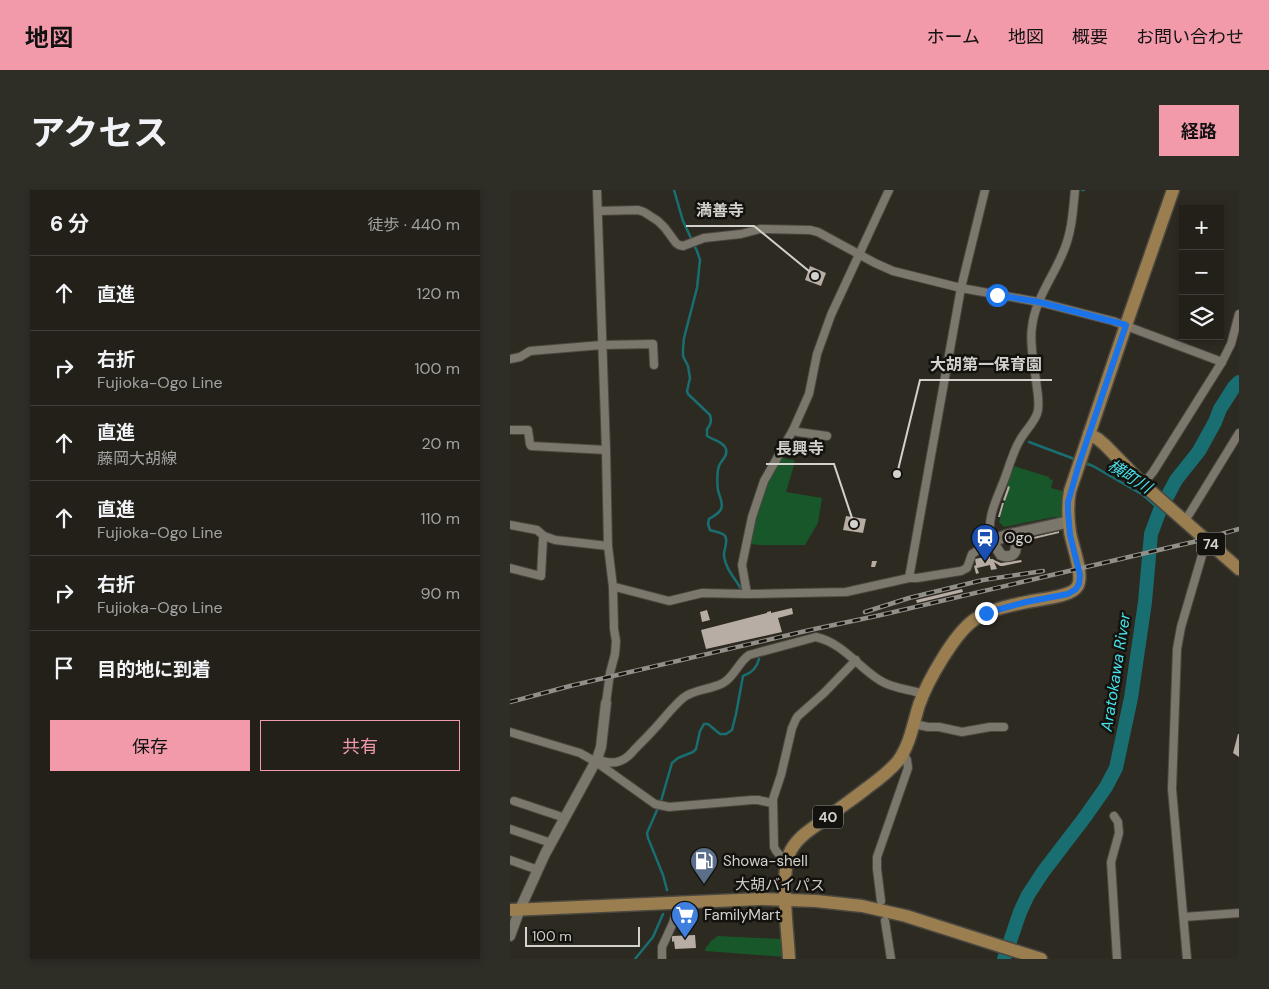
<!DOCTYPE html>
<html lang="ja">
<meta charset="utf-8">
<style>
body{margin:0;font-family:"DM Sans","Noto Sans JP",sans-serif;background:#2e2d26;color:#f1f3f6}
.controls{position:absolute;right:15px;top:15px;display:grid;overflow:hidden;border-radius:0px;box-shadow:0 2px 8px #0003}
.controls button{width:45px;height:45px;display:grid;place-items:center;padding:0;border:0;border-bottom:1px solid #3f3e38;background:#222019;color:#f1f3f6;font:25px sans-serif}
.scale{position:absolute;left:15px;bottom:12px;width:115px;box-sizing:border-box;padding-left:5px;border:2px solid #d3d1cb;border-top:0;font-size:14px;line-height:18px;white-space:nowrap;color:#d3d1cb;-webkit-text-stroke:4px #14120e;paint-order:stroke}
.stop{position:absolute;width:15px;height:15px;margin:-11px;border:4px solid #1a73e8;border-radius:50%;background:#fff}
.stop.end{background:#1a73e8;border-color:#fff;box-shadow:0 1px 5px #0008}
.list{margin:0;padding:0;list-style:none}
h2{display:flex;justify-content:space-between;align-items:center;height:65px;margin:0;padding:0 20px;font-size:21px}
h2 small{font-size:16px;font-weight:400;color:#a2a3a2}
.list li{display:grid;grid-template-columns:32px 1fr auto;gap:15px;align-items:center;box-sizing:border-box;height:75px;padding:0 20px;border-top:1px solid #3f3e38}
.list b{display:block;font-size:19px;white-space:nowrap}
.list p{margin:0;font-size:16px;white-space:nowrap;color:#a2a3a2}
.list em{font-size:16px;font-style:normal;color:#a2a3a2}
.actions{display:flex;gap:10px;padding:15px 20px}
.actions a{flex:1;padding:11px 0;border:1px solid #f39aaa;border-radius:0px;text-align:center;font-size:18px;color:#f39aaa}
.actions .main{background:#f39aaa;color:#111}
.icon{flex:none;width:28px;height:28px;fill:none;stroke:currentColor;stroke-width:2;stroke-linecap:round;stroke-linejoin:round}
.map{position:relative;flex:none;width:729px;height:769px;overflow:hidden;border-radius:0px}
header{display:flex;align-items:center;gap:30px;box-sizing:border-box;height:70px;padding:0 25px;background:#f39aaa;color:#111}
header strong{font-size:24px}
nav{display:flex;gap:28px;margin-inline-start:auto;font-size:18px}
.intro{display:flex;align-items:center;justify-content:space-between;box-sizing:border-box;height:120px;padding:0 30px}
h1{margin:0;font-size:35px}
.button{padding:12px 22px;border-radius:0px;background:#f39aaa;color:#111;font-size:18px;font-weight:700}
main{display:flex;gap:30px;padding:0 30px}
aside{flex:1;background:#222019;border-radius:0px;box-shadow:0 2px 8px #0003}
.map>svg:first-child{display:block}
</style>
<header>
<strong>地図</strong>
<nav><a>ホーム</a><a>地図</a><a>概要</a><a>お問い合わせ</a></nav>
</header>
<div class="intro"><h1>アクセス</h1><a class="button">経路</a></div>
<main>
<aside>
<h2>6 分<small>徒歩 · 440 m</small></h2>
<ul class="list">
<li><svg class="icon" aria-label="ahead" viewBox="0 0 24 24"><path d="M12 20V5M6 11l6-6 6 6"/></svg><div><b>直進</b></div><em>120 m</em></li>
<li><svg class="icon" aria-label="right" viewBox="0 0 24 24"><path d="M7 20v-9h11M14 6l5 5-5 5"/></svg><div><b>右折</b><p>Fujioka-Ogo Line</p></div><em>100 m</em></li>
<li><svg class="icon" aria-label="ahead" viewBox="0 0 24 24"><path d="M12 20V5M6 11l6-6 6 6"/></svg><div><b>直進</b><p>藤岡大胡線</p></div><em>20 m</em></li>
<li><svg class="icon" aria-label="ahead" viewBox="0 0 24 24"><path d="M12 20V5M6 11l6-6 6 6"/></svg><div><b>直進</b><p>Fujioka-Ogo Line</p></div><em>110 m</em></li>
<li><svg class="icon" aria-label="right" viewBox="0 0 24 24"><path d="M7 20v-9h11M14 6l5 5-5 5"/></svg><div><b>右折</b><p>Fujioka-Ogo Line</p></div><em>90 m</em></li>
<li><svg class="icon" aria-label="arrive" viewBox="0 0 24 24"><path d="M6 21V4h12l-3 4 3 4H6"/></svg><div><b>目的地に到着</b></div></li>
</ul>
<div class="actions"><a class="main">保存</a><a>共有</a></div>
</aside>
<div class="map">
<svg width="729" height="769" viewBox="0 0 729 769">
<rect width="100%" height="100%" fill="#2d2a21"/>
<g fill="#18572a">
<polygon points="272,268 284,270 284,275 276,302 312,308 308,333 295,355 250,355 241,354 246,328 259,290"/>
<polygon points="504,276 539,287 539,289 543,290 541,298 556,302 553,327 548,328 544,327 494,337 489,332 499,297 497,296"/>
<polygon points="208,746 271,749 274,767 195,761 195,759 201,751"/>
</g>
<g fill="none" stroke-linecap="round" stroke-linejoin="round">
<g stroke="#196e72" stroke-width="2.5">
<path d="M164,0l9,31 14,30 3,9 -3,28 -13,50 -1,10v8l5,10 2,12 -3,13 1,3 22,21c2,6 1,10 -3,14v7c6,4 17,6 19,13 2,8 -5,11 -7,17 -2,5 -2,19 -1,24 1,6 6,13 3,19 -2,5 -8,7 -12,10l-1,5 2,6c5,2 12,2 15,6 4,6 -2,14 -1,20 2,14 11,22 17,33"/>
<polyline points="572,0 574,0"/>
<polyline points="519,252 567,270"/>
<polyline points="575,273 583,276 633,305 650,320"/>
<path d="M157,700l-4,-15 -15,-37 -1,-5 14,-32 11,-38 6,-5 15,-6 3,-3 4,-18 4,-7h4l12,10h6l6,-4 4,-16 7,-38c9,-3 14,-8 16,-17"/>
<polyline points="125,769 143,747 153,724"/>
</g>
<polyline stroke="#196e72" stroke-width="14" points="494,769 510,722 518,705 533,682 575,627 596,597 606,578 621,508 635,412 641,344 650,320 666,290 689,261 705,232 710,219 724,197 729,192"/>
</g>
<g fill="#b7ada5">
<polygon points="300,76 316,83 311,96 295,90"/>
<polygon points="498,296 500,297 495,311 493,310"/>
<polygon points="492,313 494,313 490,327 488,327"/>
<polygon points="336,326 356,329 353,343 333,340"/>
<polygon points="549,341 549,343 511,352 511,350"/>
<polygon points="480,366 480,369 483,369 484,370 491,373 511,370 512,372 493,376 490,376 484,372 487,379 481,380 480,375 467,378 469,383 466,384 464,376 466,375 465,369"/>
<polygon points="362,371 367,371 365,377 361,377"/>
<polygon points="452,399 453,402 407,413 406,410"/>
<polygon points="282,418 283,424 268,428 272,442 196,459 191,440 257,423 257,422 261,421 261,423"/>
<polygon points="197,420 200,430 192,432 190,422"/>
<polygon points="728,544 729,544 729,567 723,563"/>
<polygon points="185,745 186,758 165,759 164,751 162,752 162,746"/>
</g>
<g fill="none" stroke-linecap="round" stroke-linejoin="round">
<defs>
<g id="minor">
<polyline points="87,0 96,260 98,356 103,397 104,439 106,451 105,464 100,483 96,513"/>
<polyline points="88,21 128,20 134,22 148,31 155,38 166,53 169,55 173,56 194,48 231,44 250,39 300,40 308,42 365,73 383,81 451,98 529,112 603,131 712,172"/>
<polyline points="0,169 10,167 20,161 92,155 143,154 144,175"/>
<polyline points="0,240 18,240 20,254 21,256 96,260"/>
<polyline points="283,240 288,242 317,246"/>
<polyline points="633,294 643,282 712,172 721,154 729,124"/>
<polyline points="675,331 729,243"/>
<polyline points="0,335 27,340 34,346 45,350 98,356"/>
<polyline points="0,378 31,386 33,349 34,346"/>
<polyline points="399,388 451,98 475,0"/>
<path d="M103,397l6,1 50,13 33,-8 45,1 99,-2 63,-14h8l44,-7 6,-3 5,-14 20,-13c-8,-21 7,-46 14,-66 4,-12 8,-25 14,-35 5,-9 13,-16 17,-26 3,-8 1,-18 0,-26 -2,-18 -8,-44 -5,-61 3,-28 22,-51 32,-77 8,-19 9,-40 11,-60"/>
<polyline points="237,404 232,375 242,327 254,291 283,240 299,204 307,164 321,125 379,0"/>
<polyline points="404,534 418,537 429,537 452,542 480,537 494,537"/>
<polyline points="0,542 70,563 86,572 145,614 159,617 242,610 248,610 262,613"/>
<path d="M87,569c7,3 16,5 23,2 6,-2 11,-7 15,-12 10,-10 20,-20 29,-31 6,-7 12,-14 19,-20 11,-9 27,-8 40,-15 11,-6 15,-20 26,-28l67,-18c27,6 43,31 65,44 13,8 28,8 42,13"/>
<polyline points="4,611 55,628"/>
<polyline points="604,626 608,632 609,643 601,672 607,769"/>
<polyline points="0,639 41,653"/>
<polyline points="0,670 28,680"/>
<path d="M277,670c-6,-3 -10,-6 -13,-13l-1,-48 8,-24 11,-47 4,-9 2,-3 26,-23 32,-33"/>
<polyline points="371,711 367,679 367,667 398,578 397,570 393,563"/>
<polyline points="674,727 729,723"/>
<polyline points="375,731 381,769"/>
<polyline points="152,769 152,757 163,733 166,723 167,713"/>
<polyline points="677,769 662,599 667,459 671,437 693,362 698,352"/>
</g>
<g id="tertiary">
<path d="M482,351l9,14c5,2 11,2 14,-3l1,-5 -3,-13"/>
<polyline points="0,746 10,719 35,664 87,569 91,557 96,513"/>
</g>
<polyline id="secondary" points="482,351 498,345 558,332"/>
<g id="primary">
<polyline points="579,244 588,249 595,255 636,297 729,379"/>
<polyline points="0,720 251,709 306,711 352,716 396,726 531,769"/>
<path d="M279,769c-1,-27 -10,-86 2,-109 7,-13 21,-22 33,-30 14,-11 29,-21 43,-32 11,-8 22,-16 31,-27 12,-16 15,-37 21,-56 8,-23 35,-71 55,-85 13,-10 37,-15 53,-18 12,-3 44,-5 50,-15 8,-11 -5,-41 -7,-55 -2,-14 -3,-27 0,-41l56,-166 47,-135"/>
</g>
</defs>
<use href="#minor" stroke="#4a4740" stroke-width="10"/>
<use href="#tertiary" stroke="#4a4740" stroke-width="12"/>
<use href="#secondary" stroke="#4a4740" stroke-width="14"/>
<use href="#primary" stroke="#4a4740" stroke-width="15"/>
<use href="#minor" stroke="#7b776d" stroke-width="8"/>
<use href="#tertiary" stroke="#7b776d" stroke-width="10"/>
<use href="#secondary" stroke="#7b776d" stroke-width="11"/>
<use href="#primary" stroke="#9a7e50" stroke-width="12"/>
<defs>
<g id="rail">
<polyline points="355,422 399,408 473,390 533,381"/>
<polyline points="0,512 60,496 300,440 371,425 683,352 729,339"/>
</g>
</defs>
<use href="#rail" stroke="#928f88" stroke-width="4.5"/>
<use href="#rail" stroke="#14120e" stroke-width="2.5" stroke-dasharray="8" stroke-linecap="butt"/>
</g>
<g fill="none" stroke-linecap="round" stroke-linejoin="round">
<polyline stroke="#1a73e8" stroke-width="6" points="476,423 516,412 558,404 566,399 569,394 570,385 560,345 558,322 558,312 569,274 616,135 529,112 487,105"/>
</g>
<defs>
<symbol id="station-pin" viewBox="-11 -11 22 30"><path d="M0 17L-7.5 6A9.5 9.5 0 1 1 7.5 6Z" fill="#1a4fb4" stroke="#14120e"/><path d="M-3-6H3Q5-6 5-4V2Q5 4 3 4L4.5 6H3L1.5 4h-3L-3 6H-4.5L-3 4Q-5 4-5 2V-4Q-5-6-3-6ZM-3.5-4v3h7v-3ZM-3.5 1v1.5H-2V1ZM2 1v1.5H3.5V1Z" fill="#fff"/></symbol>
<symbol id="fuel-pin" viewBox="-11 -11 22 30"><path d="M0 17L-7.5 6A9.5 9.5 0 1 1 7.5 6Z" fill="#5c6f8a" stroke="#14120e"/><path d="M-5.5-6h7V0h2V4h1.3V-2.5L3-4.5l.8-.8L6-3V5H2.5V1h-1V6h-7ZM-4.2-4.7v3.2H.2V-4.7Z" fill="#fff"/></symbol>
<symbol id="supermarket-pin" viewBox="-11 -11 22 30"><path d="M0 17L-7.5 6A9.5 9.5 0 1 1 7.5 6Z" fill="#3f7fe0" stroke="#14120e"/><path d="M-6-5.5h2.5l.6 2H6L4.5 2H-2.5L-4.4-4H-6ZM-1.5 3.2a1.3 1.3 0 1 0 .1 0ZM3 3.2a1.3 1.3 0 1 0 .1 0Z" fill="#fff"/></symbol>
</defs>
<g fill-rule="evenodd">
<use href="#station-pin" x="459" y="332" width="32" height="43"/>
<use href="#fuel-pin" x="178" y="655" width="32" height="43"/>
<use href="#supermarket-pin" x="159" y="709" width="32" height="43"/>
</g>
<g text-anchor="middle" stroke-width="5" stroke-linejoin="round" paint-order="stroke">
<g fill="#14120e" stroke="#9a9892" stroke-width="1">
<rect x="687" y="342.5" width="28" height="23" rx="4"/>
<rect x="303" y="615.5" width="30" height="23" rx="4"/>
</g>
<g font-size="14" font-weight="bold" fill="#d3d1cb">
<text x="701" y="359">74</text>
<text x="318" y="632">40</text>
</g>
<g font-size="15" fill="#d3d1cb" stroke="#14120e" text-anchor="start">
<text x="494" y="353">Ogo</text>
<text x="213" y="676">Showa-shell</text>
<text x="194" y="730">FamilyMart</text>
</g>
<g font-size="15" fill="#d3d1cb" stroke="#14120e">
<text transform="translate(270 695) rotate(1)" y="5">大胡バイパス</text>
</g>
<g font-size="16" font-style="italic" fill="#46e2ea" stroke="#14120e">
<text transform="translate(620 286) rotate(32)" y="6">横町川</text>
<text transform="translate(605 482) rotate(-81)" y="6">Aratokawa River</text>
</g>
</g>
<path fill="none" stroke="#d3d1cb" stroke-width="2" d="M305 86L244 36H176M387 284L410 190H542M344 334L324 274H256"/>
<g fill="#d3d1cb" stroke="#14120e" stroke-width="2">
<circle cx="305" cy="86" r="5"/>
<circle cx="387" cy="284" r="5"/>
<circle cx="344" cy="334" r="5"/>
</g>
<g font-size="16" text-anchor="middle" font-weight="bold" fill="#d3d1cb" stroke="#14120e" stroke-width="5" stroke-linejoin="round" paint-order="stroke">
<text x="210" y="26">満善寺</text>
<text x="476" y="180">大胡第一保育園</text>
<text x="290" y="264">長興寺</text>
</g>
</svg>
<div class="controls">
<button>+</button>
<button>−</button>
<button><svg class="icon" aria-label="layers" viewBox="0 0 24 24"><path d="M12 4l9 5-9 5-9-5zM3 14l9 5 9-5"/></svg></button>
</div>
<div class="scale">100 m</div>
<div class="stop" style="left:487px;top:105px"></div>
<div class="stop end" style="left:476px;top:423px"></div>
</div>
</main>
